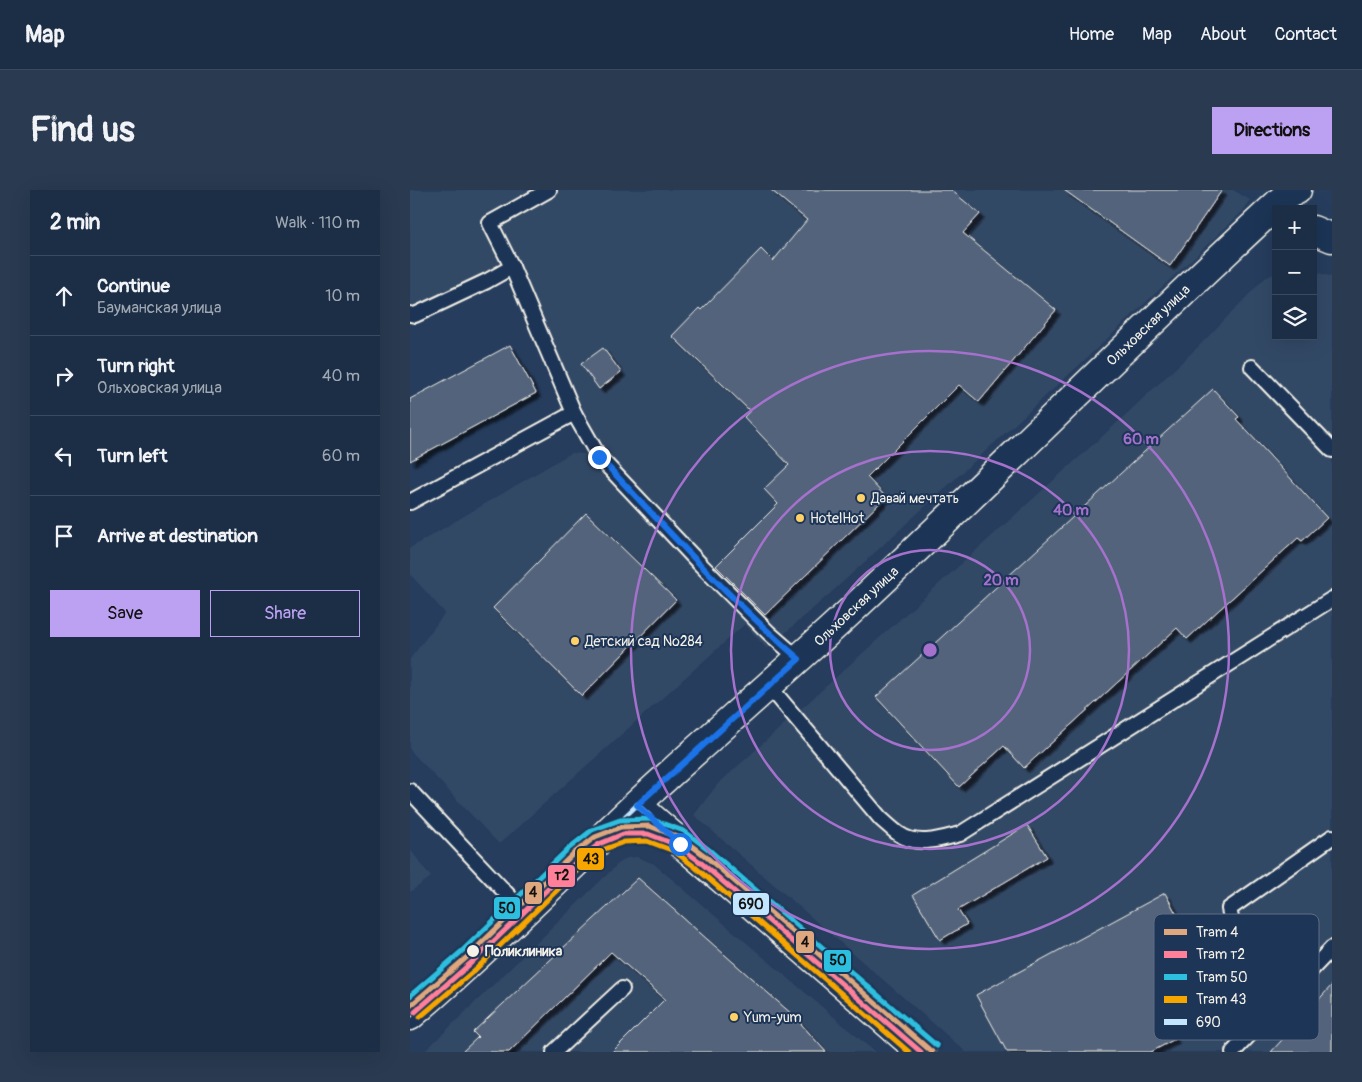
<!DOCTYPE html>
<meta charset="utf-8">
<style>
body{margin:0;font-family:Pangolin,sans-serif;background:#293a51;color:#f1f3f6}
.controls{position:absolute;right:15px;top:15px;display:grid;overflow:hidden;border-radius:0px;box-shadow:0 5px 20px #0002}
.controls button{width:45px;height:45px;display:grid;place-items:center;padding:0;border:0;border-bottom:1px solid #3a4a5f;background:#1c2e46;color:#f1f3f6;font:25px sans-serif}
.stop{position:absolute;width:15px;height:15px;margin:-11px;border:4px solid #1a73e8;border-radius:50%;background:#fff}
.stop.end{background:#1a73e8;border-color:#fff;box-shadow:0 1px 5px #0008}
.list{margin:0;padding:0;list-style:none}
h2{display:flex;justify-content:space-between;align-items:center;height:65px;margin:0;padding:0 20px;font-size:21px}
h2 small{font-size:16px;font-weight:400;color:#a0a8b3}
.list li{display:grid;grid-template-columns:32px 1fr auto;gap:15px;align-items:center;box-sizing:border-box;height:80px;padding:0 20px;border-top:1px solid #3a4a5f}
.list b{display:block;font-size:19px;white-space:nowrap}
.list p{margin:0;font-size:16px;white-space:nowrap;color:#a0a8b3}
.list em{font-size:16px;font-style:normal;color:#a0a8b3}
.actions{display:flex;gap:10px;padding:15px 20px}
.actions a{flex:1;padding:11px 0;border:1px solid #bca0f2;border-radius:0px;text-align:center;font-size:18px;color:#bca0f2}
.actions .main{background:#bca0f2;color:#111}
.icon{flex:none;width:28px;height:28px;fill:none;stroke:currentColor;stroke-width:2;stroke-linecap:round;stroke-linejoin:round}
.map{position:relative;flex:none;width:922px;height:862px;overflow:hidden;border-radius:0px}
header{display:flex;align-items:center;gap:30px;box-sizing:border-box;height:70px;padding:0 25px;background:#1c2e46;border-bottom:1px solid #3a4a5f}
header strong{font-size:24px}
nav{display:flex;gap:28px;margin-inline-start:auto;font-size:18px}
.intro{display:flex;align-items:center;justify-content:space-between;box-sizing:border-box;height:120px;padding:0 30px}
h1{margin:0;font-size:35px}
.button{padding:12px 22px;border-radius:0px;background:#bca0f2;color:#111;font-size:18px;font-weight:700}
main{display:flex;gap:30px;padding:0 30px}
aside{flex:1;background:#1c2e46;border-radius:0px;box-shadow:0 5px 20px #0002}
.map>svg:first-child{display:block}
</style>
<header>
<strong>Map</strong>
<nav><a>Home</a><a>Map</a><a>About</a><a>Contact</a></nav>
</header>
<div class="intro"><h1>Find us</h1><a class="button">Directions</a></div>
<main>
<aside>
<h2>2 min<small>Walk · 110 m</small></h2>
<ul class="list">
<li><svg class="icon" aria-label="ahead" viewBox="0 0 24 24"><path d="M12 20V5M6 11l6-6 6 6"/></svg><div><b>Continue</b><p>Бауманская улица</p></div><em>10 m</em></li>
<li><svg class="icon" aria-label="right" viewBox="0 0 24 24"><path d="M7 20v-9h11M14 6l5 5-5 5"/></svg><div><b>Turn right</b><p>Ольховская улица</p></div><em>40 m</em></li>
<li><svg class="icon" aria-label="left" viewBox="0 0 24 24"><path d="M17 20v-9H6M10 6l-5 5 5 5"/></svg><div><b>Turn left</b></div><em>60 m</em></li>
<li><svg class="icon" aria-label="arrive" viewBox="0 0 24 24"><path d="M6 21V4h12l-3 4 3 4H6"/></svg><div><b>Arrive at destination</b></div></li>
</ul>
<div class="actions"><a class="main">Save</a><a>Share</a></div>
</aside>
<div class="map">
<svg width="922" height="862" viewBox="0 0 922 862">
<defs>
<filter id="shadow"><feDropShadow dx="4.5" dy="4.5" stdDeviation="1" flood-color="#0009"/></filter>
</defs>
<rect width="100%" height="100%" fill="#263d5d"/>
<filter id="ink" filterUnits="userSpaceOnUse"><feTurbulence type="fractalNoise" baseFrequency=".02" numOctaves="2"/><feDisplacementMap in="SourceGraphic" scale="10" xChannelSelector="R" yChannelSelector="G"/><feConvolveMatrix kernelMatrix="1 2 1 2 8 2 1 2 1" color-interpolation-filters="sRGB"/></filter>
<g filter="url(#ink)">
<g fill="#334966">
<polygon points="0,0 823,0 840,10 833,21 667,177 424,400 357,459 335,434 89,654 0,560 0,469 35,423 0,384 0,358 161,263 176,264 100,83 0,131"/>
<polygon points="903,81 922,87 922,862 556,862 284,625 307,595 708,232 791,154 855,88 866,83 866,146 903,146"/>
<polygon points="0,659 21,687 0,702"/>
<polygon points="227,667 244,674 465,862 14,862 210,672 217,668"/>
</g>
<g fill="#52647b" stroke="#f4f1e8" filter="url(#shadow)">
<polygon points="361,0 541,0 570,24 553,43 646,120 569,212 549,195 457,287 476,307 355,425 306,376 368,314 354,299 379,275 334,227 340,221 262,146 289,118 291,120 351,59 363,71 397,30"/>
<polygon points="654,0 812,0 760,76"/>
<polygon points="100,155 126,203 0,271 0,209"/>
<polygon points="193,158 211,182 189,199 171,174"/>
<polygon points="803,199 829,227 826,229 917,328 892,351 888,348 777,449 767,438 614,578 594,556 549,597 466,507"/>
<polygon points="176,323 266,410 172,506 83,418"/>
<polygon points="617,635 637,667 548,720 557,734 530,750 503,705"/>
<polygon points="228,688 384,826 416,862 202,862 255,809 201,762 99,862 52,862 68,847 63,842"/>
<polygon points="755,703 800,786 746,815 765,849 741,862 597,862 566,805"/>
<polygon points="922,795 922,862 861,862"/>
</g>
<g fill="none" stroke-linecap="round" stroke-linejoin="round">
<defs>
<g id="lane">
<polyline points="139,0 80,33 102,77 164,223"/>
<polyline points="0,124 5,125 77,91 102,77"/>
<polyline points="842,177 922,260"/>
<polyline points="0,312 164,223 189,267 291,375 359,443 389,469"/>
<path d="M359,496l112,133c6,5 12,11 18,15 18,13 42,5 61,0l372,-235"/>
<polyline points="0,601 114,722"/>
<polyline points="846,838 819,719 922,647"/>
<polyline points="144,862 212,799"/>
<polyline points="823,862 922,758"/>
</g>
<polyline id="street" points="227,615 511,862"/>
<g id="secondary">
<polyline points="903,40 922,48"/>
<path d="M0,826c78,-67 150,-139 225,-210 72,-67 147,-131 219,-198 146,-137 286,-278 433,-413l10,-5"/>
</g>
</defs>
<use href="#lane" stroke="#f4f1e8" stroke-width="18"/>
<use href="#street" stroke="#f4f1e8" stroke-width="31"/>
<use href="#secondary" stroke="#f4f1e8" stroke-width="31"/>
<use href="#lane" stroke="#1d3557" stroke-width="14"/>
<use href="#street" stroke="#1d3557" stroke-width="28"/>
<use href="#secondary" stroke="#1d3557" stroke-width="28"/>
<defs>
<g id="bus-1">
<polyline points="227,615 511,862"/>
<polyline points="0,826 61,773 227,615"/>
</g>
</defs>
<use href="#bus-1" stroke="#1d3557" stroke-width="9"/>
<use href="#bus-1" stroke="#c2e6ff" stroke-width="5"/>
<defs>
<polyline id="tram-1" points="0,816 56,768 163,664 185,647 211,637 239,636 271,648 294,665 522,862"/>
<polyline id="tram-2" points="5,822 61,773 168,670 189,654 213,644 238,644 267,655 289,671 511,862"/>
<polyline id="tram-3" points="0,806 51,762 158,659 182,640 210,630 240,629 274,641 298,659 527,856"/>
<polyline id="tram-4" points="10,827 66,779 173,675 192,660 214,652 237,651 264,661 285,677 499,862"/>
</defs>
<use href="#tram-1" stroke="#1d3557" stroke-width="9"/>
<use href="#tram-2" stroke="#1d3557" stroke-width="9"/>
<use href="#tram-3" stroke="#1d3557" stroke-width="9"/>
<use href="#tram-4" stroke="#1d3557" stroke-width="9"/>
<use href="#tram-1" stroke="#dfa77e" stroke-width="5"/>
<use href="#tram-2" stroke="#ff8098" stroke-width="5"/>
<use href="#tram-3" stroke="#2dbfdf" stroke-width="5"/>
<use href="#tram-4" stroke="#f7a600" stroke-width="5"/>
</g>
</g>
<g fill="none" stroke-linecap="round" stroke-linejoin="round" filter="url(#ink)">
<path stroke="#1a73e8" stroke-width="6" d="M189,267c65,69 128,140 200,202l-162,146 43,39"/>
</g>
<g fill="none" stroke="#a571cd" stroke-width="2.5">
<circle cx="520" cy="460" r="100"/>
<circle cx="520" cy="460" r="199"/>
<circle cx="520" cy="460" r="299"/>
</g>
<g fill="#ffd166" stroke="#1d3557" stroke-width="2">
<circle cx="451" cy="308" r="5"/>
<circle cx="390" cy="328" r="5"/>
<circle cx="165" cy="451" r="5"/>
<circle cx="324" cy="827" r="5"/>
</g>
<circle fill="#f4f1e8" stroke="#1d3557" stroke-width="2" cx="63" cy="761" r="7"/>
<g text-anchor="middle" stroke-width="4" stroke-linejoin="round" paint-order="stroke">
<g font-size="14" fill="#f4f1e8" stroke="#1d3557">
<text transform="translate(738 135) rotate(-44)" y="5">Ольховская улица</text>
<text transform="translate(446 416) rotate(-43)" y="5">Ольховская улица</text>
</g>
<g font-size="14" fill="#f4f1e8" stroke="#1d3557" text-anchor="start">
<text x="461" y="313">Давай мечтать</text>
<text x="400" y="333">HotelHot</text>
<text x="175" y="456">Детский сад №284</text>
<text x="334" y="832">Yum-yum</text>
</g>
<g font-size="14" font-weight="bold" fill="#f4f1e8" stroke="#1d3557" text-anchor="start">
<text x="75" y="766">Поликлиника</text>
</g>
</g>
<rect x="744" y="724" width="165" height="126" rx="8" fill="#1d3557" stroke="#5e6d82" stroke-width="1"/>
<rect x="754" y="739" width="23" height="6" fill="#dfa77e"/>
<rect x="754" y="761" width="23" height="7" fill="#ff8098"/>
<rect x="754" y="784" width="23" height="6" fill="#2dbfdf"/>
<rect x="754" y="806" width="23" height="7" fill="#f7a600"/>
<rect x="754" y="829" width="23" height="6" fill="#c2e6ff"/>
<g font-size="14" fill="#f4f1e8">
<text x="786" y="747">Tram 4</text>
<text x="786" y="769">Tram т2</text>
<text x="786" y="792">Tram 50</text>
<text x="786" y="814">Tram 43</text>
<text x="786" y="837">690</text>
</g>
<circle cx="520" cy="460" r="8" fill="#a571cd" stroke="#1d3557" stroke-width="2.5"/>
<g font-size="15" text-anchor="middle" font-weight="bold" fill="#a571cd" stroke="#1d3557" stroke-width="4" stroke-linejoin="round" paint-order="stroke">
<text x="731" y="254">60 m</text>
<text x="661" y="325">40 m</text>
<text x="591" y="395">20 m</text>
</g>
<g stroke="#1d3557" stroke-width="2">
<rect x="166" y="657" width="29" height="24" rx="5" fill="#f7a600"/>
<rect x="137" y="674" width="29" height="24" rx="5" fill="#ff8098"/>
<rect x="114" y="691" width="19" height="24" rx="5" fill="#dfa77e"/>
<rect x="322" y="702" width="38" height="24" rx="5" fill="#c2e6ff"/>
<rect x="83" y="706" width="28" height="24" rx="5" fill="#2dbfdf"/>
<rect x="385" y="740" width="20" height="24" rx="5" fill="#dfa77e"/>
<rect x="413" y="759" width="29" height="24" rx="5" fill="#2dbfdf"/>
</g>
<g font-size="14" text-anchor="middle" font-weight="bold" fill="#111">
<text x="181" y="674">43</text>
<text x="152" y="690">т2</text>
<text x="123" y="707">4</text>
<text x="341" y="719">690</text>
<text x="97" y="723">50</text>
<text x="395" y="757">4</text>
<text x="428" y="775">50</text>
</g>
</svg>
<div class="controls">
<button>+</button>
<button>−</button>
<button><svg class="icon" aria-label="layers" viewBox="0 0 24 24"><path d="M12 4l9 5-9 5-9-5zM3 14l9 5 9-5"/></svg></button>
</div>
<div class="stop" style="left:270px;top:654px"></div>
<div class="stop end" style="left:189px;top:267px"></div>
</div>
</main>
